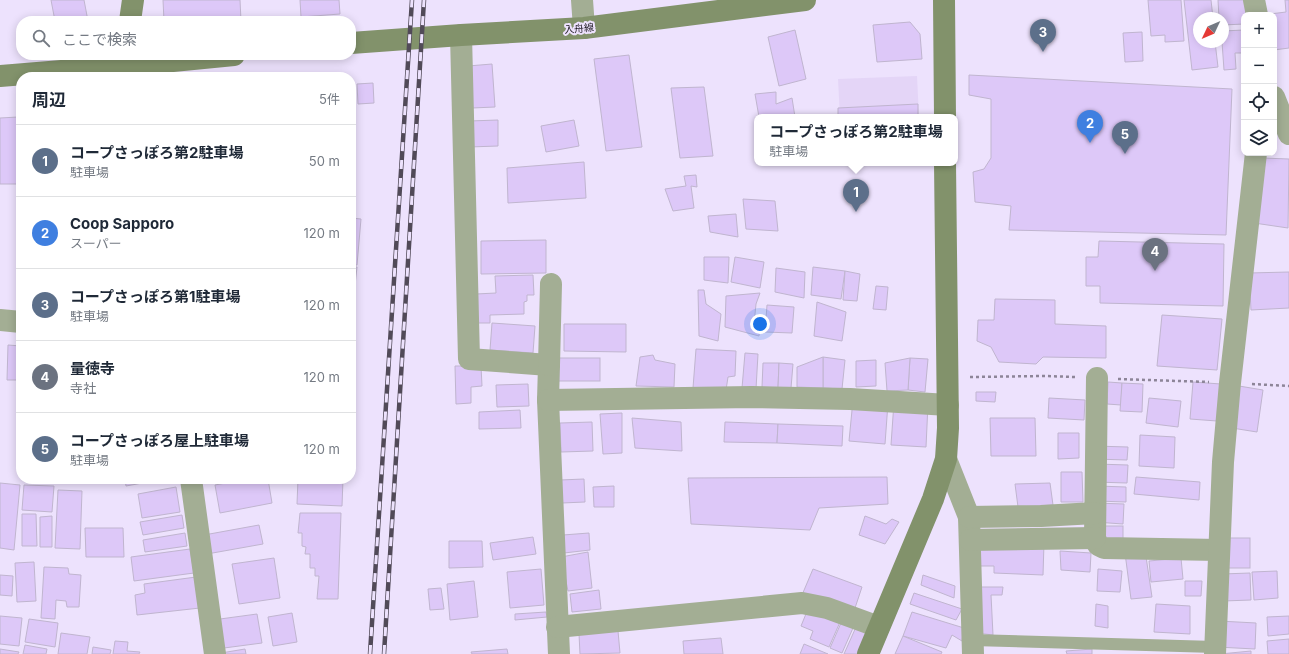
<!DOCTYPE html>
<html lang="ja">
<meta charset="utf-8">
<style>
body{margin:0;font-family:Inter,"Noto Sans JP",sans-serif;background:#f6f6f7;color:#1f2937}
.controls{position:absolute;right:12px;top:12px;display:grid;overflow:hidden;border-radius:8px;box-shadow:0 2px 10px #0003}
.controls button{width:36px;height:36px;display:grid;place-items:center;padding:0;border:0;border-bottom:1px solid #e0e1e3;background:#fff;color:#1f2937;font:20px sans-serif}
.compass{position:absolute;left:1193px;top:12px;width:36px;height:36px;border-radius:50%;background:#fff;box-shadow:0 2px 10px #0003;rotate:226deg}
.you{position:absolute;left:760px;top:324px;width:14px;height:14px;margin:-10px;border:3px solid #fff;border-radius:50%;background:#1a73e8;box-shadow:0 0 0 6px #1a73e833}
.badge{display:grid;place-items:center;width:26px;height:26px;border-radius:50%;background:#1a73e8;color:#fff;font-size:13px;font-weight:700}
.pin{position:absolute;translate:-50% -33px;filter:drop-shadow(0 1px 2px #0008)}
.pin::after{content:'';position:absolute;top:21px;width:14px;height:12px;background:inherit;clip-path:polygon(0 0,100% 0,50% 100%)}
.popup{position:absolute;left:754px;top:114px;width:204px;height:52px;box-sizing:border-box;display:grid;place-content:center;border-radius:8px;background:#fff;filter:drop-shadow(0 1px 3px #0005);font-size:13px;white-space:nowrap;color:#747a83}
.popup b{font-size:15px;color:#1f2937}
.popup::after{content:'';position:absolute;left:50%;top:100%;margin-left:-8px;border:8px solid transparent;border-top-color:#fff}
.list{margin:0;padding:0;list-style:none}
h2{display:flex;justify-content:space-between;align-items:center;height:52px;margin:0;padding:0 16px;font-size:17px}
h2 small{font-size:13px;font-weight:400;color:#747a83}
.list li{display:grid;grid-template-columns:26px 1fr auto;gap:12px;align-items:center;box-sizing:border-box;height:72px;padding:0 16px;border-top:1px solid #e0e1e3}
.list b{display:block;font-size:15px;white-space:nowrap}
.list p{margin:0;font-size:13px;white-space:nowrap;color:#747a83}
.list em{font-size:13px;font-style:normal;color:#747a83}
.icon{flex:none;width:22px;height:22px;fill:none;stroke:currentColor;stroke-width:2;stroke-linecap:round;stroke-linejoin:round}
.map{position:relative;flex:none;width:1289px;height:654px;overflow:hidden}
.search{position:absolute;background:#fff;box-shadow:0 2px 10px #0003;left:16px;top:16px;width:340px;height:44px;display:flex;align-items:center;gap:10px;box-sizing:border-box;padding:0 14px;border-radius:16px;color:#747a83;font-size:15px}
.panel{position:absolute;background:#fff;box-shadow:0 2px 10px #0003;left:16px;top:72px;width:340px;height:412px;border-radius:16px}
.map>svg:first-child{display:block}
</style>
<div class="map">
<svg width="1289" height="654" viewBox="0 0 1289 654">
<rect width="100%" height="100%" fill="#ede2fd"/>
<polygon fill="#e4d5f7" points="917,76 919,117 840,117 838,79"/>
<g fill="#ddc8f8" stroke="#c0b5cf">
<polygon points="51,0 84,0 88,21 55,21"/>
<polygon points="163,0 240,0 241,21 164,21"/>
<polygon points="300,0 339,0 340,14 301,17"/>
<polygon points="1148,0 1181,0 1184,41 1165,42 1165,35 1151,36"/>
<polygon points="1184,0 1211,0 1213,18 1199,18 1199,42 1215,42 1218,67 1192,70"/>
<polygon points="1218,0 1245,0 1246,15 1244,15 1244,24 1223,25 1223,18 1219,18"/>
<polygon points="1285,0 1289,0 1289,48 1274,50 1274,15 1270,14 1286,12"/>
<polygon points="910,22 920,34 922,59 877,62 873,25"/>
<polygon points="795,30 806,79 779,86 768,37"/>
<polygon points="1244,30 1244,53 1235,53 1236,69 1224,70 1222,42 1223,31"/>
<polygon points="1142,32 1143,61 1125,62 1123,33"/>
<polygon points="629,55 642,147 606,151 594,59"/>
<polygon points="492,64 495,107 472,108 468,66"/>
<polygon points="969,75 1232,89 1226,235 1009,230 1011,206 975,202 973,172 984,169 991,158 991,99 969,95"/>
<polygon points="373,83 374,103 358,104 357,84"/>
<polygon points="704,87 713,156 680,158 671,88"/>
<polygon points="776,92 776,104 792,98 795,117 759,117 755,94"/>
<polygon points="918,104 918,117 838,117 838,108"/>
<polygon points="18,117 21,149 21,184 0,184 0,118"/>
<polygon points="498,120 498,146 469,147 469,121"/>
<polygon points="574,120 579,146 546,152 541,126"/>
<polygon points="1262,158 1289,159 1288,228 1254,223"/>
<polygon points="584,162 586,198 508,203 507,168"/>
<polygon points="696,175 697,187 691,186 694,208 673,211 665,189 686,186 684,176"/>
<polygon points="743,199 775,201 778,231 746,229"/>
<polygon points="736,214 738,237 710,232 708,216"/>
<polygon points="351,218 361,219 357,265 351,265"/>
<polygon points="546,240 546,273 481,274 481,241"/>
<polygon points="1099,241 1224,244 1223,306 1100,303 1100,286 1086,286 1086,257 1098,257"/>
<polygon points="704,257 729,257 728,283 704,280"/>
<polygon points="735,257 764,262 760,288 731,282"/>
<polygon points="351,267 357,267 352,313 351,313"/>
<polygon points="813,267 845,271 841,299 811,295"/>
<polygon points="776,268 805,272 804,298 775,292"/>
<polygon points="845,271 860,274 857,301 843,300"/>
<polygon points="1289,272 1289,308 1251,310 1249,273"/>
<polygon points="533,275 534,295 527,295 527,301 524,302 524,314 490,315 490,323 477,323 476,294 496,293 495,276"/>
<polygon points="876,286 888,287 886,310 873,309"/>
<polygon points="698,290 704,290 706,304 721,314 718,341 699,336"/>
<polygon points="760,293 756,304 754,324 760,324 759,336 725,327 726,296"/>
<polygon points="995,299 1055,300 1055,324 1106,326 1106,358 1043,357 1036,364 999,362 991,347 977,341 978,320 994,320"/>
<polygon points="817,302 846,312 842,341 814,336"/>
<polygon points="767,305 794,307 792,333 765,332"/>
<polygon points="1162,315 1222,319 1217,370 1157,366"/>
<polygon points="492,323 535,326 533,353 490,350"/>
<polygon points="564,324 626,324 626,352 564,351"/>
<polygon points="8,345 21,346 21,380 7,380"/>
<polygon points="696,349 736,351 735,376 728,377 726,390 693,388"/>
<polygon points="745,353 758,354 756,389 742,388"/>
<polygon points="653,355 655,360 675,364 674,387 636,386 640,357"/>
<polygon points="823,357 845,360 842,389 823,388"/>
<polygon points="823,357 823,388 797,387 797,367"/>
<rect x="558" y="358" width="42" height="23"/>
<polygon points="910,358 928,359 925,392 908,390"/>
<polygon points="910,358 908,390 887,391 885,363"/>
<polygon points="876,360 876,386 856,387 856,361"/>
<polygon points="763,363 779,363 778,388 762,387"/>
<polygon points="779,363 793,364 791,388 778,388"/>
<polygon points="455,366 481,366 482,386 471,387 471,403 456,404"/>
<polygon points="1108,382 1122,383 1121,405 1107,404"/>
<polygon points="1193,382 1221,384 1217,421 1190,419"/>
<polygon points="1122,383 1143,384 1142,412 1120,411"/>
<polygon points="528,384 529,406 497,407 496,385"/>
<polygon points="1239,386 1263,390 1257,432 1232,428"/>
<polygon points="976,392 996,392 995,402 976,401"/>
<polygon points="1049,398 1085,400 1084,420 1048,418"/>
<polygon points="1149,398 1181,401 1178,427 1146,423"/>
<polygon points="853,400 888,403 885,444 849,441"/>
<polygon points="894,402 928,404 926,447 891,445"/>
<polygon points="520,410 521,428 479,429 479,412"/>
<polygon points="622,413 622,453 603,454 600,414"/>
<polygon points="632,418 681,422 682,451 635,448"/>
<polygon points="990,418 1035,418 1036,456 991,456"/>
<polygon points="592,422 593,451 561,452 560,423"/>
<polygon points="725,422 778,424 777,443 724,442"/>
<polygon points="778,424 843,426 842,446 777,443"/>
<polygon points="1058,433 1079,433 1079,458 1058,459"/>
<polygon points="1140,435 1175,437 1174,468 1139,466"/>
<polygon points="1094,446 1128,447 1127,460 1094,459"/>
<polygon points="1096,464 1128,465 1127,483 1095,482"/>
<polygon points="1061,472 1082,472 1083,502 1061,502"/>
<polygon points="887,477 888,504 819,508 810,530 691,524 688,478"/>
<polygon points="1136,477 1200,482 1199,500 1134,494"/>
<polygon points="125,479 164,479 126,486"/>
<polygon points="247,479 268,479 272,503 220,513 215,485"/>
<polygon points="298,479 343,479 342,506 297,504"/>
<polygon points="584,479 585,502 562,503 560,480"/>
<polygon points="0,483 20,485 14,550 0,548"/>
<polygon points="1050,483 1053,505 1018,507 1015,484"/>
<polygon points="24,485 54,486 52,512 22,510"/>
<polygon points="614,486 614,507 594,507 593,487"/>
<polygon points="1097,486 1126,487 1126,502 1096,501"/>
<polygon points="176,487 180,512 142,518 138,494"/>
<polygon points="58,490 82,491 80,549 55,548"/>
<polygon points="1095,503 1124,504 1123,524 1095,522"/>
<polygon points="300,513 341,513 338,599 317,599 319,576 315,576 315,568 310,568 310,554 305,554 306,547 302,546 302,533 298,533"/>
<polygon points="22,514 36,514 37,546 22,546"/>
<polygon points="182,515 184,528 143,535 140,522"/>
<polygon points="52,516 52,547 40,547 40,517"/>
<polygon points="865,516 886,524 892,519 899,522 885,544 859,535"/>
<polygon points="259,525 263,544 207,554 204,535"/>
<rect x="1095" y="526" width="28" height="15"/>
<polygon points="85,528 123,528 124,557 86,557"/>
<polygon points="185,533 187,546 145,552 143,540"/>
<polygon points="589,533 590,550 564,553 563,535"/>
<polygon points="533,537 536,554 493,560 490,543"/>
<rect x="1221" y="538" width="29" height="30"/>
<polygon points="980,540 1044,543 1043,575 994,573 994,566 979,566"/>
<polygon points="449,541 482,541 483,567 449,568"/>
<polygon points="190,549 194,573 134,581 131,557"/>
<polygon points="1145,550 1152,597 1131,599 1125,553"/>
<polygon points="1060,551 1091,553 1090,572 1061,570"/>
<polygon points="588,552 592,588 568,591 561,557"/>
<polygon points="274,558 280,598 239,604 232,564"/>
<polygon points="1181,558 1183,579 1151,582 1149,561"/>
<polygon points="34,562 36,601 17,602 15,563"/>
<polygon points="44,567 68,568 69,574 81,575 79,607 67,607 66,601 56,600 55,619 41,618"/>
<polygon points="541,569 544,605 510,608 507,572"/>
<polygon points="813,569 862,587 852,617 802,595"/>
<polygon points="1098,569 1122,571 1120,592 1097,591"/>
<polygon points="1277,571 1278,598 1254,600 1252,572"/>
<polygon points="1250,573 1251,600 1223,601 1222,574"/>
<polygon points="0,575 13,576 12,596 0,595"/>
<polygon points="923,575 955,586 954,598 921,585"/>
<polygon points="196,577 200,608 137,615 135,595 145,593 144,584"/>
<polygon points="474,581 478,617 450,620 447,584"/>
<polygon points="1185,581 1202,581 1201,596 1185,596"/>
<polygon points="977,587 1003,587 1002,595 991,595 993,635 977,633"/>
<polygon points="441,588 444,609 430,610 428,589"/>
<polygon points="599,590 601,609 572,612 570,594"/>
<polygon points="914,593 962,609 956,620 910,604"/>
<polygon points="1096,604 1108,606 1108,628 1095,626"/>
<polygon points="1156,604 1190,606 1190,634 1154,632"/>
<polygon points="808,609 840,622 829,647 810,639 813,631 801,626"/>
<polygon points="546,612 547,617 515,620 515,614"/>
<polygon points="912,612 964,628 962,641 952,635 946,648 903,636"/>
<polygon points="292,613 297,642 273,646 268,617"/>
<polygon points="257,614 262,643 224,648 220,619"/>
<polygon points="0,616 22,618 19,646 0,644"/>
<polygon points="1289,616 1289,634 1268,636 1267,617"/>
<polygon points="29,619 58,623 55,647 25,642"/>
<polygon points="1219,621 1256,623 1255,649 1217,647"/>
<polygon points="841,623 853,628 842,653 830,648"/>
<polygon points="856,627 868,632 858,654 844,654"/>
<polygon points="618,631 620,653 580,654 579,634"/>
<polygon points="61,633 90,637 87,654 58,654"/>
<polygon points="903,636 942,652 941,654 895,654"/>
<polygon points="721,638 723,654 684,654 683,641"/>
<polygon points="1289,639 1289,654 1268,654 1267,641"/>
<polygon points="115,641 128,642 127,651 140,652 139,654 113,654"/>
<polygon points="804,644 828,654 800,654"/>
<polygon points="25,645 47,649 46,654 23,654"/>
<polygon points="93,647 111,650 110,654 92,654"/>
<polygon points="0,649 19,652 18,654 0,654"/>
<polygon points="245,649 246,654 221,654 221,653"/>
<polygon points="507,649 508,654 472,654 471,652"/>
<polygon points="1092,649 1092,654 1067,654 1066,651"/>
<polygon points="1251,651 1251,654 1220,654"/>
</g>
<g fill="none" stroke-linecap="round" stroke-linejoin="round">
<g stroke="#8d8598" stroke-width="2.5" stroke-dasharray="3 3" stroke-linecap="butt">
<polyline points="970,377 1045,376 1075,377"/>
<polyline points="1118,379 1209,382"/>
<polyline points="1252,384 1289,386"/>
</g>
<polyline stroke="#a3ae94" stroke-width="12" points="972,640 1215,647"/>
<g stroke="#a3ae94" stroke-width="22">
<polyline points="582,0 584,28"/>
<polyline points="1254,0 1257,15"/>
<polyline points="461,35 469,359 549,365 548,400 559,654"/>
<polyline points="1274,97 1289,134"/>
<polyline points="0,320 21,322"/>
<polyline points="549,365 551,284"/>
<polyline points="1097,378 1095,538 1098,545 1104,548 1219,550"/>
<polyline points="548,400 752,397 850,399 948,405"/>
<polyline points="946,459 969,517 973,654"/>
<polyline points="191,479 215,654"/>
<polyline points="969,517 1041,516 1095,513"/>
<polyline points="970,540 1095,538"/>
<polyline points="557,627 802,603 827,608 879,627"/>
<polyline points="1215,654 1223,462 1230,383 1256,153"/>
</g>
<g stroke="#82926b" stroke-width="22">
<polyline points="944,0 945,117"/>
<polyline points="130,21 133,0"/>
<polyline points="351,43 461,35 584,28 805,0"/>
<polyline points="0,76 122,66 234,55"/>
<polyline points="868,654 933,499 946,459 948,428 945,163"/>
</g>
<defs>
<g id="rail">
<polyline points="370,654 412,0"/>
<polyline points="384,654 424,0"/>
</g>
</defs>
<use href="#rail" stroke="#514a58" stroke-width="4.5"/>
<use href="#rail" stroke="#ede2fd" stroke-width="3" stroke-dasharray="9" stroke-linecap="butt"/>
</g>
<g text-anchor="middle" stroke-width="4" stroke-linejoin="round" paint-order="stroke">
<g font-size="10" fill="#211c26" stroke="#ede2fd">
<text transform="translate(579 28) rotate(-5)" y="4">入舟線</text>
</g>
</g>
</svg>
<div class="controls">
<button>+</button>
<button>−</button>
<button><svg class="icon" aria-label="locate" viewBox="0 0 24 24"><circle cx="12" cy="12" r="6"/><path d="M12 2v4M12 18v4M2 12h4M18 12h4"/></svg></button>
<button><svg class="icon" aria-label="layers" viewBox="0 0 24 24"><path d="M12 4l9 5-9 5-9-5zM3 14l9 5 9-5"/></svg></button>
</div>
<svg class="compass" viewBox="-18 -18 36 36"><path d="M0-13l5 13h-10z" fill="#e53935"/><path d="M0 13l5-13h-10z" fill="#747a83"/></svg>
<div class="you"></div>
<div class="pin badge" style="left:856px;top:212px;background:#5c6f8a">1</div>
<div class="popup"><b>コープさっぽろ第2駐車場</b>駐車場</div>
<div class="pin badge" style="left:1090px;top:143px;background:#3f7fe0">2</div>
<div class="pin badge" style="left:1043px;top:52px;background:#5c6f8a">3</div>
<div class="pin badge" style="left:1155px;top:271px;background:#6b7280">4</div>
<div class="pin badge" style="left:1125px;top:154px;background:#5c6f8a">5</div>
<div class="search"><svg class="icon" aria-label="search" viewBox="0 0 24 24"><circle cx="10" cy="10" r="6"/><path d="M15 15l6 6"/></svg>ここで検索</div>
<section class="panel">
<h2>周辺<small>5件</small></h2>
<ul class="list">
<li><span class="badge" style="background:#5c6f8a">1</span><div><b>コープさっぽろ第2駐車場</b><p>駐車場</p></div><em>50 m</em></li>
<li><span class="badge" style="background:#3f7fe0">2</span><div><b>Coop Sapporo</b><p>スーパー</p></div><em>120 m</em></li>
<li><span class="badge" style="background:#5c6f8a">3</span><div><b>コープさっぽろ第1駐車場</b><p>駐車場</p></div><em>120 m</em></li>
<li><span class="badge" style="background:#6b7280">4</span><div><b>量徳寺</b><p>寺社</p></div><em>120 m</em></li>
<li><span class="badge" style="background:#5c6f8a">5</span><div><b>コープさっぽろ屋上駐車場</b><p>駐車場</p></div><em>120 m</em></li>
</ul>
</section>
</div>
